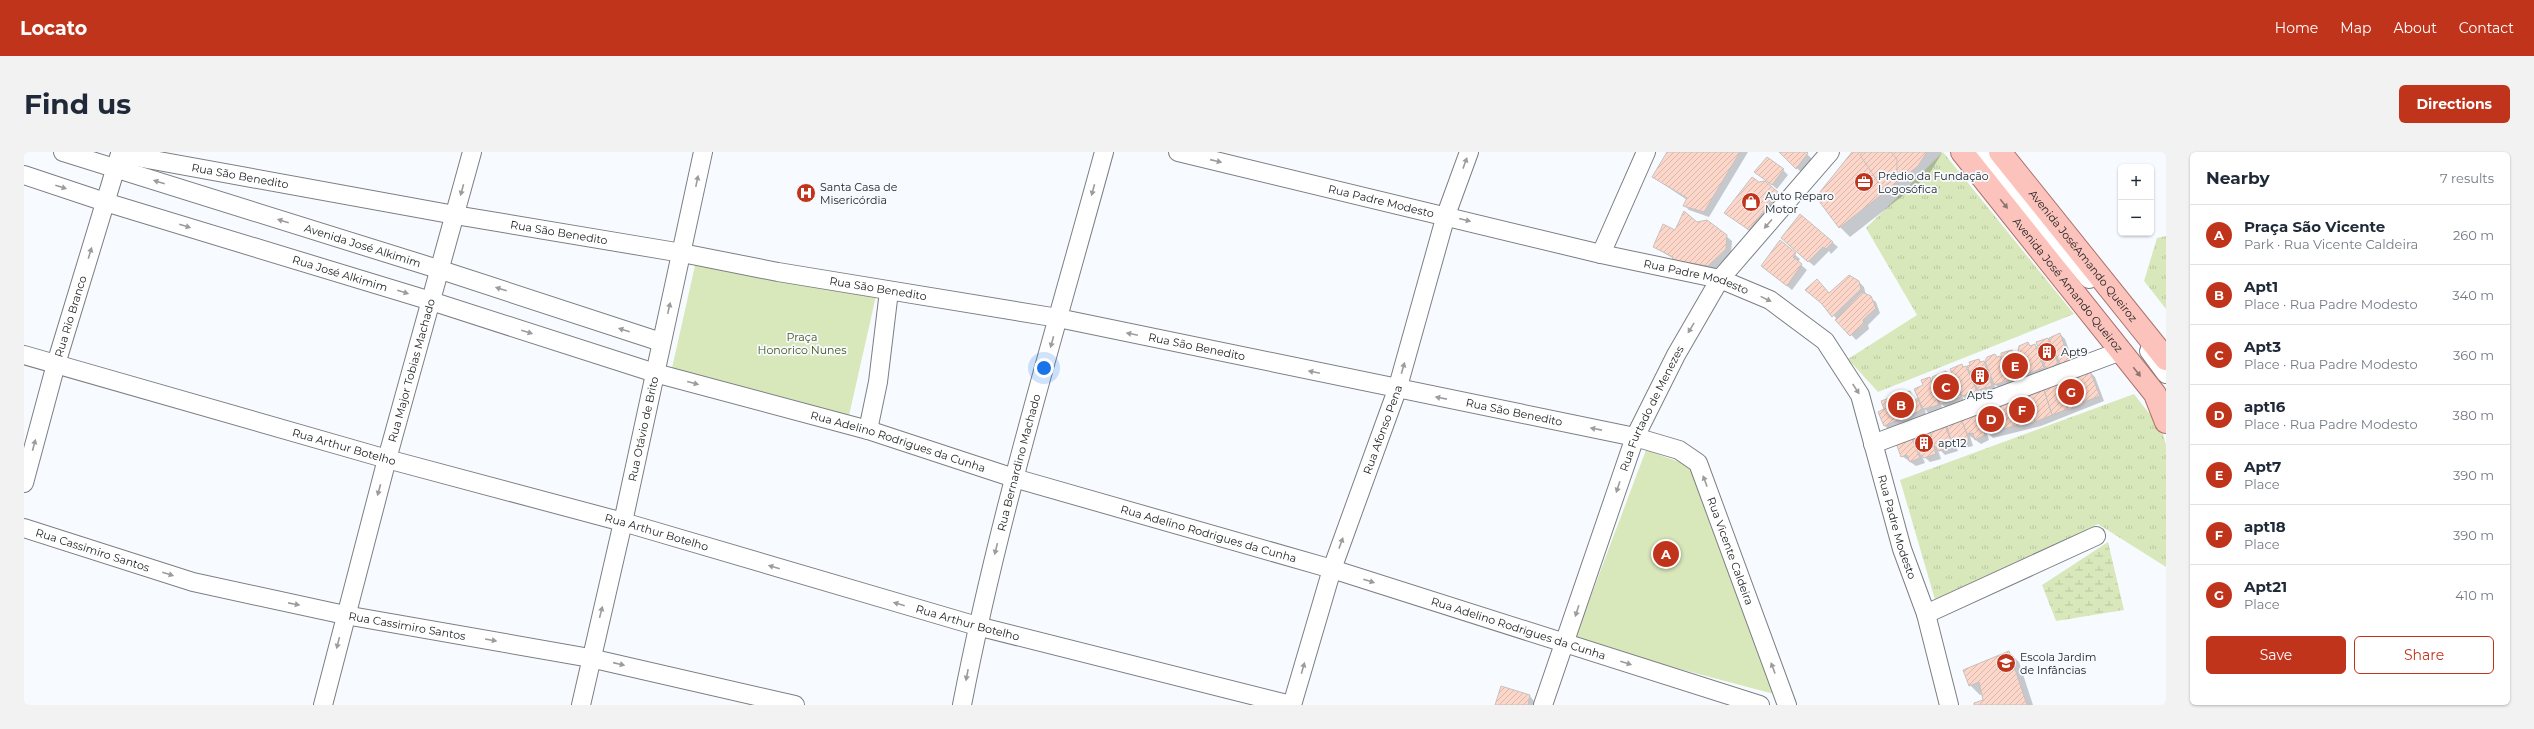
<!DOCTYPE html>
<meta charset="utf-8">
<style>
body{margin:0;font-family:Montserrat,sans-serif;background:#f2f2f3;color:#1f2937}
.controls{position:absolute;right:12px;top:12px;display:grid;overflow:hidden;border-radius:6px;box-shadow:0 1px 3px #0004}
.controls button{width:36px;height:36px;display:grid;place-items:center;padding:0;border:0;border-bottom:1px solid #e0e1e3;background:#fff;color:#1f2937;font:20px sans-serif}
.you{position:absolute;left:1020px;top:216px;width:14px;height:14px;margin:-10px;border:3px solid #fff;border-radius:50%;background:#1a73e8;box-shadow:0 0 0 6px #1a73e833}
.badge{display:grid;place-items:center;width:26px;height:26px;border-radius:50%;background:#c0341c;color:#fff;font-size:13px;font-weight:700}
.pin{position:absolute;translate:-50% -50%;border:2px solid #fff;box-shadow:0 1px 4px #0006}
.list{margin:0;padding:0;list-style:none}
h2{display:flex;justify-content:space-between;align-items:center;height:52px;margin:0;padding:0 16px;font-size:17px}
h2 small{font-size:13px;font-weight:400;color:#747a83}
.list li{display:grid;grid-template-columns:26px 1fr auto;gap:12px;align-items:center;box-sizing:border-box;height:60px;padding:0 16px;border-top:1px solid #e0e1e3}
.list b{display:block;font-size:15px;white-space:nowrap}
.list p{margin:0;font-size:13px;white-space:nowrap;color:#747a83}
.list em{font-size:13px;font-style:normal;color:#747a83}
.actions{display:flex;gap:8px;padding:12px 16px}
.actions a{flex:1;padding:9px 0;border:1px solid #c0341c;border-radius:6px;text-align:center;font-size:14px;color:#c0341c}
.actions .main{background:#c0341c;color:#fff}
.map{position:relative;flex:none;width:2142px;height:553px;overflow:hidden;border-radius:6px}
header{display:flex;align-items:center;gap:24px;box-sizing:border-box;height:56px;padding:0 20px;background:#c0341c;color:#fff}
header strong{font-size:19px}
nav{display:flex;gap:22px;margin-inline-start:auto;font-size:14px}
.intro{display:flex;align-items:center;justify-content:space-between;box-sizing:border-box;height:96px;padding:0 24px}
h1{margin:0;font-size:28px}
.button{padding:10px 18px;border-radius:6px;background:#c0341c;color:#fff;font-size:14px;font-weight:700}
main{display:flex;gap:24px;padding:0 24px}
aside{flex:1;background:#fff;border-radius:6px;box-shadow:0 1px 3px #0004}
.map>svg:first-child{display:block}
</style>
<header>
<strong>Locato</strong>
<nav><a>Home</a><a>Map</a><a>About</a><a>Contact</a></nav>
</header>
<div class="intro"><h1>Find us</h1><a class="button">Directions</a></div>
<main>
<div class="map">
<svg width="2142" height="553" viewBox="0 0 2142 553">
<defs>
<pattern id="grass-tufts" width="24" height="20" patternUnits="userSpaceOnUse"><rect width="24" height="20" fill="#d9e8bb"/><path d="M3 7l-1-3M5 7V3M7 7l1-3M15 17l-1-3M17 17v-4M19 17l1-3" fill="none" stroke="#bac7a1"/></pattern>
<pattern id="wetland-marsh" width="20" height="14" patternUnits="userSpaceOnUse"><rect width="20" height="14" fill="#d9e8bb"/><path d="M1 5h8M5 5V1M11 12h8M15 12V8" fill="none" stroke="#bac7a1"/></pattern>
<pattern id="building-hatch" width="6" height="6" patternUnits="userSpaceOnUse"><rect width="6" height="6" fill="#fcd6c8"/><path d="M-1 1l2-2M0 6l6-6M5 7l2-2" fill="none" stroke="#d8b8ac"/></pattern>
</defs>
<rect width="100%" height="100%" fill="#f7fbff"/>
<g fill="url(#grass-tufts)">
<polygon points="1919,0 2050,162 1854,240 1824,207 1893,163 1842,76"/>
<polygon points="2142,84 2142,157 2120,129 2133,86"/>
<polygon points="2110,242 2138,278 2142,293 2142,415 2074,372 1912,451 1876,328"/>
</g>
<polygon fill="url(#wetland-marsh)" points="2084,390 2100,458 2032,469 2018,433"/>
<g fill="#d9e8bb">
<polygon points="672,109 852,144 824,268 648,216"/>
<polygon points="1622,298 1669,315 1750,542 1550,489"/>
</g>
<g fill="#0003">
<polygon points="1644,0 1724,0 1685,65 1665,58 1660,53 1663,48 1629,25"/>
<polygon points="1756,0 1781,0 1788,7 1778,21"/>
<polygon points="1831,0 1917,0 1918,1 1904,24 1826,85 1816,75"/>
<polygon points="1759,18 1764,23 1753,37 1732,20"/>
<polygon points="1741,30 1761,49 1733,85 1702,60 1735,31"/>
<polygon points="1776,63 1814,95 1807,102 1805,99 1790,114 1763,91"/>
<polygon points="1672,71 1702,84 1708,89 1707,102 1690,119 1654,113 1650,107 1630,95 1652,79"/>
<polygon points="1757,90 1776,107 1774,110 1783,118 1768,138 1738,114"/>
<polygon points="1835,130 1840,135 1842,143 1852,150 1856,161 1844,173 1845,177 1832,188 1801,154 1782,138 1805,142"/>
<polygon points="2036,182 2041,187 2051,214 2028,221 2023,216 2024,221 1993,232 1989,228 1991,233 1976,237 1970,232 1973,239 1960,243 1954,237 1957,245 1944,249 1938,244 1941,250 1922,256 1917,252 1919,258 1905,262 1901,257 1902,263 1866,279 1861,274 1855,261 1885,240 1892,249 1896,247 1906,226 1910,230 1922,221 1932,229 1938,213 1947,220 1955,208 1964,214 1974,206 1978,207 1987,199 1998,208 2004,192 2007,194 2011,193 2016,198 2024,187 2028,191"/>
<polygon points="2066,220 2071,225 2080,249 2017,274 1969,286 1962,279 1965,288 1957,292 1946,284 1949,294 1941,296 1929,287 1934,299 1921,303 1913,295 1917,307 1906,310 1897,302 1901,311 1892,314 1878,304 1885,283 1891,289 1890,283 1920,272 1925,277 1951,259 1958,266 1956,258"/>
<polygon points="1985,500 1995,510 2009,553 1951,553 1960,548 1958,542 1956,543 1946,533"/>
<polygon points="1477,535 1506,544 1513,553 1472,553"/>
</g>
<g fill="url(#building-hatch)" stroke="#c7c1bf">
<polygon points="1643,0 1716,0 1680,60 1659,54 1663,46 1628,25"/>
<polygon points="1755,0 1783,0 1784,1 1772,17"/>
<polygon points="1828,0 1903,0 1894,14 1815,76 1792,45"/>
<polygon points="1839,0 1867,0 1873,7 1873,25 1858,36 1836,3"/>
<polygon points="1743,5 1760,17 1748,33 1730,20"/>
<polygon points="1728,25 1735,30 1741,29 1754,40 1725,78 1700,61"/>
<polygon points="1660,59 1673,70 1683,68 1703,83 1702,97 1684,114 1648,108 1649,105 1629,95 1639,72 1651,78"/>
<polygon points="1776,62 1809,90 1802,97 1799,95 1784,110 1757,86"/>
<polygon points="1756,88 1772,101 1769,105 1778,112 1763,134 1737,114"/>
<polygon points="1825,123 1835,129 1837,137 1808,165 1797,151 1781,138 1793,127 1805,141"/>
<polygon points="1838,140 1847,144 1852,156 1839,168 1840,172 1826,184 1811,168"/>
<polygon points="2036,181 2046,209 2037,214 2025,186"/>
<polygon points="2024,186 2034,212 2022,217 2012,190"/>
<polygon points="2004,190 2006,194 2011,192 2020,216 2005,221 1994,200 1995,194"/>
<polygon points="1988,198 1990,202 1993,201 2005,221 1987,228 1977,207 1977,201"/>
<polygon points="1971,202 1973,205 1976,204 1986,228 1970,233 1961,209 1963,205"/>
<polygon points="1955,207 1956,210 1960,209 1968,234 1954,238 1943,214 1946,213 1945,210"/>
<polygon points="1938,212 1939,215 1942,214 1953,240 1938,244 1926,217"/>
<polygon points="1922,219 1924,225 1928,223 1937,245 1916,252 1908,225"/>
<polygon points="2066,219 2076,244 2060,250 2050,224"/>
<polygon points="2050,224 2060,252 2044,258 2034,229"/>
<polygon points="1906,225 1915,253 1899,257 1890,237 1899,233 1897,228"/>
<polygon points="2034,229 2044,257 2028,263 2019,235"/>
<polygon points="2019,235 2028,263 2011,270 2003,241"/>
<polygon points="1886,239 1890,249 1894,246 1898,258 1860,274 1854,260 1860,257 1857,249"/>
<polygon points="2003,241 2011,270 1994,275 1986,246"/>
<polygon points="1986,246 1993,273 1980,277 1970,251"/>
<polygon points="1970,251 1979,277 1963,282 1955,257"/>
<polygon points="1952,258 1961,283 1951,288 1949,281 1943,282 1936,264"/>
<polygon points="1936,264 1945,288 1935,292 1927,287 1921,270"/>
<polygon points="1920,271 1929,294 1915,299 1910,293 1905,276"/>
<polygon points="1905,276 1912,302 1900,306 1894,301 1888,282"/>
<polygon points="1886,282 1896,306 1886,310 1883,303 1877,305 1871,288"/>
<polygon points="1985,499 2003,553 1950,553 1950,551 1959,548 1955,530 1945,534 1939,518"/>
<polygon points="1477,534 1506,543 1504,553 1471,553"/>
</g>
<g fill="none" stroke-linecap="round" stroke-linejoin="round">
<defs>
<g id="minor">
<path id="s1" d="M39,0l378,118 220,72"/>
<path id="s2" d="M1154,0l423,102 119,25 50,21 55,41 35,54 42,154 24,65 23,91"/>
<polyline points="1958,0 2065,127"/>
<path id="s3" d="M96,2l335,61 227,38 96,19 280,46 577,119 44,13 19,13 89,242"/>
<path id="s4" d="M0,23l81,27 326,99 224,72 213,57 146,48 318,91 428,136"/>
<polyline points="1577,102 1622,0"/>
<polyline points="2125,199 2142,222"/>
<path id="s5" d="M0,203l363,104 236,63 354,104 314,79"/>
<polyline points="844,278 854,230 865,139"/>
<polyline points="1849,292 2097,199"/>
<path id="s6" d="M0,331l32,-119 63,-207"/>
<path id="s7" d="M0,376l169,54 152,33 245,43 205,47"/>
<polyline points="1902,462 2072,384"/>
<path id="s8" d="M299,553l64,-246 85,-307"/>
<path id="s9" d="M557,553l42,-183 80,-370"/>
<path id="s10" d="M938,553c36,-187 92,-370 142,-553"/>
<path id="s11" d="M1268,553l40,-136 65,-179 49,-175 23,-63"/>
<path id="s12" d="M1519,553l92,-268 41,-82 44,-76 110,-127"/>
</g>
<g id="major">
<path id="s13" d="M1938,0l193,242 11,28"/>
<path id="s14" d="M1976,0l166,207"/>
</g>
</defs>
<use href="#minor" stroke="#7c7f83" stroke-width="20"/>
<use href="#major" stroke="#ae716a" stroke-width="24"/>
<use href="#minor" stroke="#fff" stroke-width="18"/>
<use href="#major" stroke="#fcc3bc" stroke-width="22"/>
</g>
<defs><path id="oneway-solid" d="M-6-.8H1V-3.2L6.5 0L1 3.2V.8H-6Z"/></defs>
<g fill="#9c9c9d">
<use href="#oneway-solid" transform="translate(1192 9) rotate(13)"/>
<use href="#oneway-solid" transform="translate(1441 11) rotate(-70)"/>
<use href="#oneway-solid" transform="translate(673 29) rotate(-78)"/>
<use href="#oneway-solid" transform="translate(135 30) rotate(-163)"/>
<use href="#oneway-solid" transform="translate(37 35) rotate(18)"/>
<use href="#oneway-solid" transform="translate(438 38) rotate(105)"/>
<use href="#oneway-solid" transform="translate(1069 38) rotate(105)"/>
<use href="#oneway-solid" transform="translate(1441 68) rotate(14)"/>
<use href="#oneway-solid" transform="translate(259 69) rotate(-163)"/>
<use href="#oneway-solid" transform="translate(1744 72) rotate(131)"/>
<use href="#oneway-solid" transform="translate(161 74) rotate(17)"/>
<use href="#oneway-solid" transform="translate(66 101) rotate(-73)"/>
<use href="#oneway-solid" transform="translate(477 137) rotate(-162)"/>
<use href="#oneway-solid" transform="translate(379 140) rotate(17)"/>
<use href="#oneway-solid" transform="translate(1742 147) rotate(26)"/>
<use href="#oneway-solid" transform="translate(645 156) rotate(-77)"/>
<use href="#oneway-solid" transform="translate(1667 176) rotate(121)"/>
<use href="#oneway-solid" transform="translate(600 178) rotate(-162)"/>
<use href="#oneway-solid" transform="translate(503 180) rotate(18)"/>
<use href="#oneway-solid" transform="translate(1108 182) rotate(-168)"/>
<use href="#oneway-solid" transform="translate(1028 190) rotate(105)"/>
<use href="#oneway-solid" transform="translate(1379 216) rotate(-74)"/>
<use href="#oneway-solid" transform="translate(1290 220) rotate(-168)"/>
<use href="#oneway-solid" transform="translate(669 231) rotate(15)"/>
<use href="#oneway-solid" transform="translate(1832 237) rotate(57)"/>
<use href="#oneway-solid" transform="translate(1417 246) rotate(-169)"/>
<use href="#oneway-solid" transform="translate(1572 277) rotate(-169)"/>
<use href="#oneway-solid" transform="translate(10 293) rotate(-75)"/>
<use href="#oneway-solid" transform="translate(1681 329) rotate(-110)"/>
<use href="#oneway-solid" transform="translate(1594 335) rotate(108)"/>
<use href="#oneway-solid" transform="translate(355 338) rotate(105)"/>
<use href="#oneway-solid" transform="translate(1317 391) rotate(-70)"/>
<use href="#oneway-solid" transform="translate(972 397) rotate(104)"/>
<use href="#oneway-solid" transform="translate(750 415) rotate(-164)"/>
<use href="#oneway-solid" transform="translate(144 422) rotate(17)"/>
<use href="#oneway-solid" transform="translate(1345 429) rotate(18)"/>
<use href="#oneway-solid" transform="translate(270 452) rotate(11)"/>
<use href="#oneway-solid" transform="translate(875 452) rotate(-164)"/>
<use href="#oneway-solid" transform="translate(1553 459) rotate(108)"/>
<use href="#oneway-solid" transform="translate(577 460) rotate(-76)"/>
<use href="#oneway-solid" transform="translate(467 488) rotate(10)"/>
<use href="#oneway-solid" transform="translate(314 491) rotate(104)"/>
<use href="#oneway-solid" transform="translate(1602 511) rotate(17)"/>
<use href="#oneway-solid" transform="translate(595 512) rotate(13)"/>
<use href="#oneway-solid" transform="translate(1279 516) rotate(-74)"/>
<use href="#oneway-solid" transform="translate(1749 516) rotate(-110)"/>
<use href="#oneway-solid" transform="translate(943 523) rotate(101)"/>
</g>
<g fill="#8f7470">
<use href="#oneway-solid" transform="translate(1980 52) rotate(51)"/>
<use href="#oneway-solid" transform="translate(2113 220) rotate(52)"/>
</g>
<defs>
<symbol id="office-disc" viewBox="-11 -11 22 22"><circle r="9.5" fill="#c0341c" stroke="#f7fbff"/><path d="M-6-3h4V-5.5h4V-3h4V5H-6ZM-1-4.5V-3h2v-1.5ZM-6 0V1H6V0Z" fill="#fff"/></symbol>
<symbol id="hospital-disc" viewBox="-11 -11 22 22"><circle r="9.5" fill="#c0341c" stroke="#f7fbff"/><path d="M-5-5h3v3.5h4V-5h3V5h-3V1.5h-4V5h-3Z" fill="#fff"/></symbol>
<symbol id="shop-disc" viewBox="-11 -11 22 22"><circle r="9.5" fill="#c0341c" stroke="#f7fbff"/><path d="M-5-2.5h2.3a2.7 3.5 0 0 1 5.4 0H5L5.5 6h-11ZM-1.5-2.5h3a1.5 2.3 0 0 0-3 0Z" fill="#fff"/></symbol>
<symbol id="building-disc" viewBox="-11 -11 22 22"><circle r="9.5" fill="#c0341c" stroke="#f7fbff"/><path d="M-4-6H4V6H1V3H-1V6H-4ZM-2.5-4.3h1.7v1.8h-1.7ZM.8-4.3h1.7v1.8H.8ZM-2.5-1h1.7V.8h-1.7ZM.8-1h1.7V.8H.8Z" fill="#fff"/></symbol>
<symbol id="school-disc" viewBox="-11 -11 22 22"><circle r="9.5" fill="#c0341c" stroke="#f7fbff"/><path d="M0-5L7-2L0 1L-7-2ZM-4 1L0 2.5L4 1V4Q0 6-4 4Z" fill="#fff"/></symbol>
</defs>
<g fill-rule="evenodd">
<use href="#office-disc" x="1829" y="19" width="22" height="22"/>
<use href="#hospital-disc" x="771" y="30" width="22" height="22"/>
<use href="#shop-disc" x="1716" y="39" width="22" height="22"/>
<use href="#building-disc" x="2012" y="189" width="22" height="22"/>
<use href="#building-disc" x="1945" y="213" width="22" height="22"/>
<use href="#building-disc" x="1889" y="280" width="22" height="22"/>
<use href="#school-disc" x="1971" y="500" width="22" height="22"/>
</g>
<g text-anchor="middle" stroke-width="3.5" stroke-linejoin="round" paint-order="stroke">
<g font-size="11" fill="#222425" stroke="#f7fbff">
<text dy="4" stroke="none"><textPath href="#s3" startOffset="122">Rua São Benedito</textPath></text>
<text dy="4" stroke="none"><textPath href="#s2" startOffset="209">Rua Padre Modesto</textPath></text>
<text dy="4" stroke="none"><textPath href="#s3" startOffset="446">Rua São Benedito</textPath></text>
<text dy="4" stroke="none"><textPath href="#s1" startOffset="314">Avenida José Alkimim</textPath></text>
<text dy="4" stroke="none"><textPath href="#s14" startOffset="133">Avenida JoséAmando Queiroz</textPath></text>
<text dy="4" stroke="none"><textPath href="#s4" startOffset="331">Rua José Alkimim</textPath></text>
<text dy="4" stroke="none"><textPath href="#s2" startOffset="533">Rua Padre Modesto</textPath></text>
<text dy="4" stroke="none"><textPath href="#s13" startOffset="170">Avenida José Amando Queiroz</textPath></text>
<text dy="4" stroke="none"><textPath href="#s3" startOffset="770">Rua São Benedito</textPath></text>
<text dy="4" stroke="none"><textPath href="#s6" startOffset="173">Rua Rio Branco</textPath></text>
<text dy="4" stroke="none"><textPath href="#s3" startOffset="1094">Rua São Benedito</textPath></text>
<text dy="4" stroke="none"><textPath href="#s8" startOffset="346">Rua Major Tobias Machado</textPath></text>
<text dy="4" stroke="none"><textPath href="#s12" startOffset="316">Rua Furtado de Menezes</textPath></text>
<text dy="4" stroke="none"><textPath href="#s3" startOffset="1418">Rua São Benedito</textPath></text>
<text dy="4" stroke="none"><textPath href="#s9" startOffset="283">Rua Otávio de Brito</textPath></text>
<text dy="4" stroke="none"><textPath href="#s11" startOffset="290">Rua Afonso Pena</textPath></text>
<text dy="4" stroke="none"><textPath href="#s4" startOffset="914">Rua Adelino Rodrigues da Cunha</textPath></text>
<text dy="4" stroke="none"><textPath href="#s5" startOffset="333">Rua Arthur Botelho</textPath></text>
<text dy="4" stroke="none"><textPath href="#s10" startOffset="249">Rua Bernardino Machado</textPath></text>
<text dy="4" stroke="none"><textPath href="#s2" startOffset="881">Rua Padre Modesto</textPath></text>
<text dy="4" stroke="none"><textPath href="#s5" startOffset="657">Rua Arthur Botelho</textPath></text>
<text dy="4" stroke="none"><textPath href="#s4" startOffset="1238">Rua Adelino Rodrigues da Cunha</textPath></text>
<text dy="4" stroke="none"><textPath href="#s7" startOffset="72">Rua Cassimiro Santos</textPath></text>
<text dy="4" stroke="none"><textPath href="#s3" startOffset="1704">Rua Vicente Caldeira</textPath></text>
<text dy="4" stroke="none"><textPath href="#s5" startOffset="981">Rua Arthur Botelho</textPath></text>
<text dy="4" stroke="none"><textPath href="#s7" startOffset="396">Rua Cassimiro Santos</textPath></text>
<text dy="4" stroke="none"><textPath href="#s4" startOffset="1562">Rua Adelino Rodrigues da Cunha</textPath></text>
</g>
<g font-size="11" fill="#222425" stroke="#f7fbff" text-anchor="start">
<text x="1854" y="28">Prédio da Fundação<tspan x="1854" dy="13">Logosófica</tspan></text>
<text x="796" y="39">Santa Casa de<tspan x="796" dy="13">Misericórdia</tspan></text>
<text x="1741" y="48">Auto Reparo<tspan x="1741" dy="13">Motor</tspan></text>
<text x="2037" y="204">Apt9</text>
<text x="1956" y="247" text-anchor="middle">Apt5</text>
<text x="1914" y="295">apt12</text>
<text x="1996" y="509">Escola Jardim<tspan x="1996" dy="13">de Infâncias</tspan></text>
</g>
<g font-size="11" fill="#445317" stroke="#f7fbff">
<text x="778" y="189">Praça<tspan x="778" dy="13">Honorico Nunes</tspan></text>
</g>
</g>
</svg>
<div class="controls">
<button>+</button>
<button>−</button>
</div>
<div class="you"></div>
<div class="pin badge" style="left:1642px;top:402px">A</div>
<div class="pin badge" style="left:1877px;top:253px">B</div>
<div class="pin badge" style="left:1922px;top:235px">C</div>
<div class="pin badge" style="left:1967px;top:267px">D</div>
<div class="pin badge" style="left:1991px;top:214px">E</div>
<div class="pin badge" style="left:1998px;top:258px">F</div>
<div class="pin badge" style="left:2047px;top:240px">G</div>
</div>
<aside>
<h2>Nearby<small>7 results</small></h2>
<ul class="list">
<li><span class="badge">A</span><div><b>Praça São Vicente</b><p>Park · Rua Vicente Caldeira</p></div><em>260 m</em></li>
<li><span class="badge">B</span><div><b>Apt1</b><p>Place · Rua Padre Modesto</p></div><em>340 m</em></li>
<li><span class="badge">C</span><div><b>Apt3</b><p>Place · Rua Padre Modesto</p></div><em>360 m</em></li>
<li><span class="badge">D</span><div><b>apt16</b><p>Place · Rua Padre Modesto</p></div><em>380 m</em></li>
<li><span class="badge">E</span><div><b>Apt7</b><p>Place</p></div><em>390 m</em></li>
<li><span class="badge">F</span><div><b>apt18</b><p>Place</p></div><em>390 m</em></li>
<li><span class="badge">G</span><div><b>Apt21</b><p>Place</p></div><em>410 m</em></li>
</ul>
<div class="actions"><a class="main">Save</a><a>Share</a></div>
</aside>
</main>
